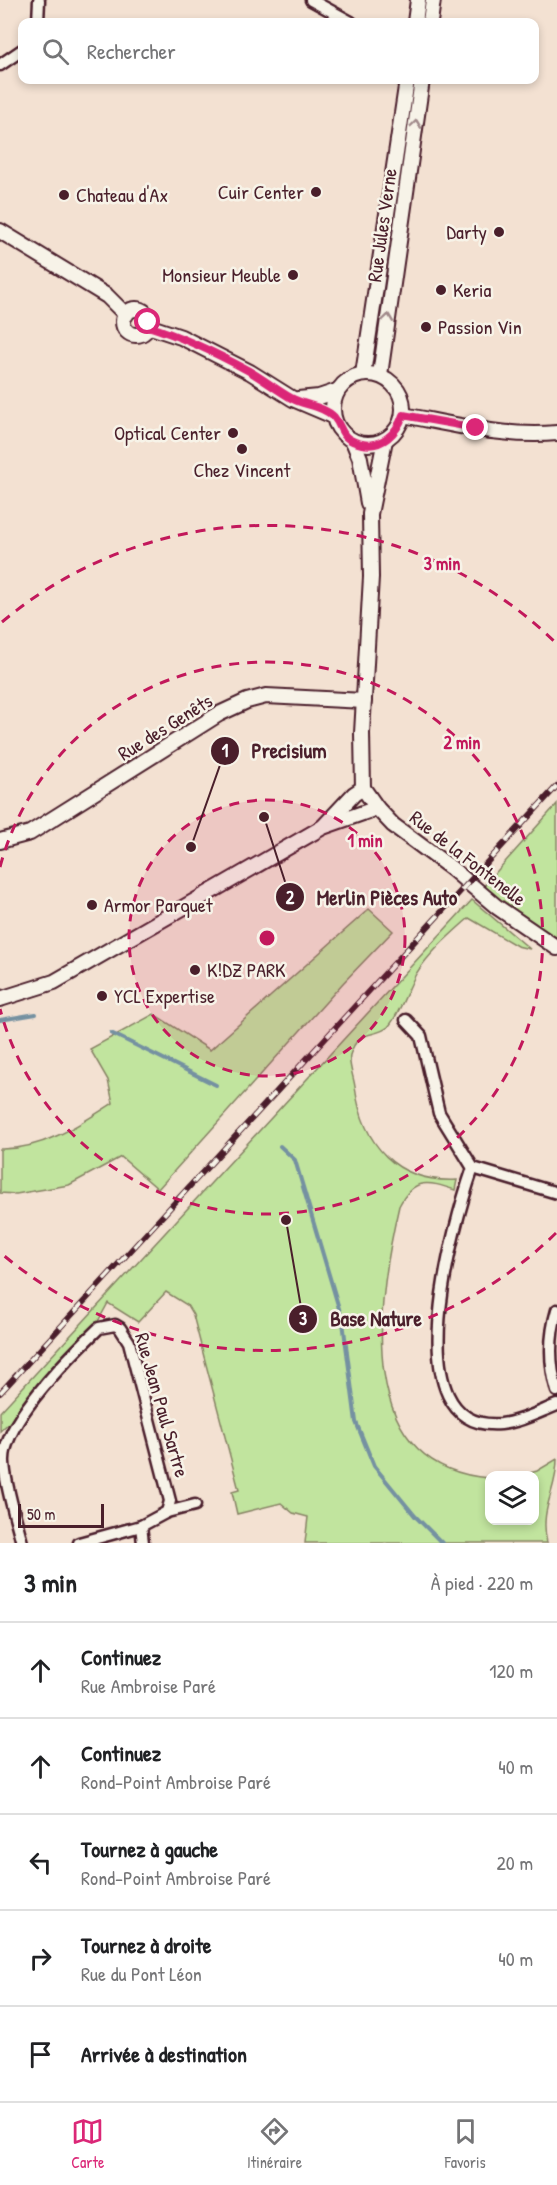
<!DOCTYPE html>
<html lang="fr">
<meta charset="utf-8">
<style>
body{margin:0;font-family:"Patrick Hand",sans-serif;background:#f2f2f2;color:#202124}
.controls{position:absolute;right:18px;bottom:18px;display:grid;overflow:hidden;border-radius:12px;box-shadow:0 3px 9px #0003}
.controls button{width:54px;height:54px;display:grid;place-items:center;padding:0;border:0;border-bottom:2px solid #e0e0e0;background:#fff;color:#202124;font:30px sans-serif}
.scale{position:absolute;left:18px;bottom:15px;width:86px;box-sizing:border-box;padding-left:6px;border:3px solid #4a1f2b;border-top:0;font-size:16px;line-height:21px;white-space:nowrap;color:#4a1f2b;-webkit-text-stroke:4px #f7f3e8;paint-order:stroke}
.stop{position:absolute;width:18px;height:18px;margin:-14px;border:4px solid #db2777;border-radius:50%;background:#fff}
.stop.end{background:#db2777;border-color:#fff;box-shadow:0 2px 6px #0008}
.list{margin:0;padding:0;list-style:none}
h2{display:flex;justify-content:space-between;align-items:center;height:78px;margin:0;padding:0 24px;font-size:26px}
h2 small{font-size:20px;font-weight:400;color:#757577}
.list li{display:grid;grid-template-columns:39px 1fr auto;gap:18px;align-items:center;box-sizing:border-box;height:96px;padding:0 24px;border-top:2px solid #e0e0e0}
.list b{display:block;font-size:22px;white-space:nowrap}
.list p{margin:0;font-size:20px;white-space:nowrap;color:#757577}
.list em{font-size:20px;font-style:normal;color:#757577}
.icon{flex:none;width:33px;height:33px;fill:none;stroke:currentColor;stroke-width:2;stroke-linecap:round;stroke-linejoin:round}
.map{position:relative;flex:none;width:557px;height:1543px;overflow:hidden}
.search{position:absolute;background:#fff;box-shadow:0 3px 9px #0003;left:18px;right:18px;top:18px;height:66px;display:flex;align-items:center;gap:15px;box-sizing:border-box;padding:0 21px;border-radius:12px;color:#757577;font-size:22px}
.sheet{height:558px;background:#fff}
nav{display:flex;justify-content:space-around;align-items:center;box-sizing:border-box;height:84px;border-top:2px solid #e0e0e0;background:#fff;font-size:16px;color:#757577}
nav a{display:grid;justify-items:center;gap:3px}
nav .on{color:#db2777}
.map>svg:first-child{display:block}
</style>
<div class="map">
<svg width="557" height="1543" viewBox="0 0 557 1543">
<rect width="100%" height="100%" fill="#f3e1d2"/>
<filter id="ink" filterUnits="userSpaceOnUse"><feTurbulence type="fractalNoise" baseFrequency=".0167" numOctaves="2"/><feDisplacementMap in="SourceGraphic" scale="12" xChannelSelector="R" yChannelSelector="G"/><feConvolveMatrix kernelMatrix="1 2 1 2 8 2 1 2 1" color-interpolation-filters="sRGB"/></filter>
<g filter="url(#ink)">
<g fill="#c1e49e" stroke="#868264" stroke-width="1.5">
<polygon points="557,804 557,938 481,889"/>
<path d="M472,900l58,49 -13,-3 -48,-28c-19,17 -39,34 -53,56 -8,14 -17,42 -28,53 -13,11 -30,1 -38,28 -2,8 4,23 5,32 8,58 41,96 102,93l-2,10c-27,-9 -41,-13 -56,16 -22,94 -48,261 90,272l1,42h44v-44l-11,-1 14,-4 20,-12c0,33 -18,48 -10,84h-242l3,-26 -15,-4 -12,-10 -44,11 -5,-22 7,-2 -46,-175 -6,-10 -21,-13 -28,30 -30,-19 -12,22 -47,45 -36,49 -13,12v-19z"/>
<path d="M369,909l24,22 -50,52 -185,206 -37,-32 -52,28 -53,9 -16,-1v-44c42,1 79,-24 113,-46l-5,-23 -18,-31 64,-35 56,36z"/>
</g>
<g fill="none" stroke-linecap="round" stroke-linejoin="round">
<g stroke="#7491a1" stroke-width="4">
<polyline points="0,1020 36,1014"/>
<polyline points="111,1033 216,1085"/>
<polyline points="280,1146 295,1160 343,1322 356,1422 374,1466 415,1516 442,1543"/>
</g>
<defs>
<g id="minor">
<polyline points="311,0 351,22"/>
<polyline points="38,22 39,0"/>
<polyline points="0,65 22,50"/>
<polyline points="406,1020 421,1036 439,1113 473,1168 557,1193"/>
<path d="M473,1168c-18,52 -81,265 28,256 19,-2 38,-12 56,-19"/>
<path d="M557,1310c-8,27 -8,54 0,81"/>
<polyline points="141,1526 143,1543"/>
<path d="M22,1543c-6,-25 -17,-57 -18,-81 -2,-39 68,-108 95,-134l16,-3 5,3 9,14 41,159 -3,11"/>
<polyline points="79,1543 141,1526 167,1512 195,1505"/>
</g>
<g id="tertiary">
<polyline points="415,22 418,0"/>
<polyline points="430,22 433,0"/>
<polyline points="0,231 107,296 126,315"/>
<circle cx="136" cy="322" r="13"/>
<polyline points="148,326 181,337 250,372 293,399 333,416"/>
<circle cx="368" cy="409" r="35"/>
<polyline points="363,374 407,80"/>
<polyline points="380,375 422,80"/>
<polyline points="298,399 319,397 337,391"/>
<path d="M403,415c50,9 103,23 154,18"/>
<polyline points="385,440 370,514 371,577 362,733 363,788 377,808 393,825 451,868 497,907 557,948"/>
<polyline points="353,441 360,458 368,503"/>
<polyline points="363,788 354,794 323,827 377,808"/>
<polyline points="0,841 30,833 219,714 247,701 266,696 364,701"/>
<polyline points="0,999 54,982 323,827"/>
</g>
</defs>
<use href="#minor" stroke="#4a1f2b" stroke-width="15"/>
<use href="#tertiary" stroke="#4a1f2b" stroke-width="18"/>
<use href="#minor" stroke="#f7f3e8" stroke-width="10"/>
<use href="#tertiary" stroke="#f7f3e8" stroke-width="14"/>
<defs>
<polyline id="rail" points="0,1393 557,786"/>
</defs>
<use href="#rail" stroke="#4a1f2b" stroke-width="6"/>
<use href="#rail" stroke="#f7f3e8" stroke-width="4" stroke-dasharray="11" stroke-linecap="butt"/>
</g>
<defs><path id="oneway-chevron" d="M-2-3.5L2.5 0L-2 3.5" fill="none" stroke-width="1.6" stroke-linecap="round" stroke-linejoin="round" transform="scale(1.5)"/></defs>
<g stroke="#a0898a">
<use href="#oneway-chevron" transform="translate(416 124) rotate(-82)"/>
<use href="#oneway-chevron" transform="translate(388 318) rotate(-82)"/>
</g>
</g>
<g fill="none" stroke-linecap="round" stroke-linejoin="round" filter="url(#ink)">
<path stroke="#db2777" stroke-width="8" d="M148,322v4c35,11 68,27 101,45 14,8 28,19 42,27 12,7 33,8 43,19 10,12 5,22 28,27 20,4 35,-11 41,-29l73,13"/>
</g>
<circle cx="267" cy="938" r="138" fill="#c2185b" fill-opacity=".12"/>
<g fill="none" stroke="#c2185b" stroke-width="3" stroke-dasharray="10 8">
<circle cx="267" cy="938" r="138"/>
<path d="M0 867A276 276 0 1 1 0 1009"/>
<path d="M556 1233A413 413 0 0 1 2 1254M2 622A413 413 0 0 1 556 643"/>
</g>
<g fill="#4a1f2b" stroke="#f7f3e8" stroke-width="2">
<circle cx="316" cy="192" r="6"/>
<circle cx="64" cy="195" r="6"/>
<circle cx="499" cy="232" r="6"/>
<circle cx="293" cy="275" r="6"/>
<circle cx="441" cy="290" r="6"/>
<circle cx="426" cy="327" r="6"/>
<circle cx="233" cy="433" r="6"/>
<circle cx="242" cy="449" r="6"/>
<circle cx="92" cy="905" r="6"/>
<circle cx="195" cy="970" r="6"/>
<circle cx="102" cy="996" r="6"/>
</g>
<g text-anchor="middle" stroke-width="5" stroke-linejoin="round" paint-order="stroke">
<g font-size="20" fill="#4a1f2b" stroke="#f7f3e8" text-anchor="start">
<text x="304" y="199" text-anchor="end">Cuir Center</text>
<text x="76" y="202">Chateau d'Ax</text>
<text x="487" y="239" text-anchor="end">Darty</text>
<text x="281" y="282" text-anchor="end">Monsieur Meuble</text>
<text x="453" y="297">Keria</text>
<text x="438" y="334">Passion Vin</text>
<text x="221" y="440" text-anchor="end">Optical Center</text>
<text x="242" y="477" text-anchor="middle">Chez Vincent</text>
<text x="104" y="912">Armor Parquet</text>
<text x="207" y="977">K!DZ PARK</text>
<text x="114" y="1003">YCL Expertise</text>
</g>
<g font-size="20" fill="#4a1f2b" stroke="#f7f3e8">
<text transform="translate(382 225) rotate(-82)" y="7">Rue Jules Verne</text>
<text transform="translate(165 727) rotate(-32)" y="7">Rue des Genêts</text>
<text transform="translate(468 858) rotate(38)" y="7">Rue de la Fontenelle</text>
<text transform="translate(162 1405) rotate(74)" y="7">Rue Jean Paul Sartre</text>
</g>
</g>
<circle cx="267" cy="938" r="9" fill="#c2185b" stroke="#f7f3e8" stroke-width="3"/>
<g font-size="18" text-anchor="middle" font-weight="bold" fill="#c2185b" stroke="#f7f3e8" stroke-width="5" stroke-linejoin="round" paint-order="stroke">
<text x="442" y="570">3 min</text>
<text x="462" y="749">2 min</text>
<text x="365" y="847">1 min</text>
</g>
<path fill="none" stroke="#4a1f2b" stroke-width="2" d="M191 847L225 751M264 817L290 897M286 1220L303 1319"/>
<g fill="#4a1f2b" stroke="#f7f3e8" stroke-width="2">
<circle cx="191" cy="847" r="6"/>
<circle cx="264" cy="817" r="6"/>
<circle cx="286" cy="1220" r="6"/>
<circle cx="225" cy="751" r="15"/>
<circle cx="290" cy="897" r="15"/>
<circle cx="303" cy="1319" r="15"/>
</g>
<g font-size="18" text-anchor="middle" font-weight="bold" fill="#fff">
<text x="225" y="757">1</text>
<text x="290" y="904">2</text>
<text x="303" y="1325">3</text>
</g>
<g font-size="21" text-anchor="middle" font-weight="bold" fill="#4a1f2b" stroke="#f7f3e8" stroke-width="5" stroke-linejoin="round" paint-order="stroke">
<text x="289" y="758">Precisium</text>
<text x="387" y="905">Merlin Pièces Auto</text>
<text x="376" y="1326">Base Nature</text>
</g>
</svg>
<div class="controls">
<button><svg class="icon" aria-label="layers" viewBox="0 0 24 24"><path d="M12 4l9 5-9 5-9-5zM3 14l9 5 9-5"/></svg></button>
</div>
<div class="scale">50 m</div>
<div class="stop" style="left:148px;top:322px"></div>
<div class="stop end" style="left:476px;top:428px"></div>
<div class="search"><svg class="icon" aria-label="search" viewBox="0 0 24 24"><circle cx="10" cy="10" r="6"/><path d="M15 15l6 6"/></svg>Rechercher</div>
</div>
<section class="sheet">
<h2>3 min<small>À pied · 220 m</small></h2>
<ul class="list">
<li><svg class="icon" aria-label="ahead" viewBox="0 0 24 24"><path d="M12 20V5M6 11l6-6 6 6"/></svg><div><b>Continuez</b><p>Rue Ambroise Paré</p></div><em>120 m</em></li>
<li><svg class="icon" aria-label="ahead" viewBox="0 0 24 24"><path d="M12 20V5M6 11l6-6 6 6"/></svg><div><b>Continuez</b><p>Rond-Point Ambroise Paré</p></div><em>40 m</em></li>
<li><svg class="icon" aria-label="left" viewBox="0 0 24 24"><path d="M17 20v-9H6M10 6l-5 5 5 5"/></svg><div><b>Tournez à gauche</b><p>Rond-Point Ambroise Paré</p></div><em>20 m</em></li>
<li><svg class="icon" aria-label="right" viewBox="0 0 24 24"><path d="M7 20v-9h11M14 6l5 5-5 5"/></svg><div><b>Tournez à droite</b><p>Rue du Pont Léon</p></div><em>40 m</em></li>
<li><svg class="icon" aria-label="arrive" viewBox="0 0 24 24"><path d="M6 21V4h12l-3 4 3 4H6"/></svg><div><b>Arrivée à destination</b></div></li>
</ul>
</section>
<nav>
<a class="on"><svg class="icon" aria-label="map" viewBox="0 0 24 24"><path d="M3 6l6-2 6 2 6-2v14l-6 2-6-2-6 2zM9 4v14M15 6v14"/></svg>Carte</a>
<a><svg class="icon" aria-label="directions" viewBox="0 0 24 24"><path d="M12 3l9 9-9 9-9-9zM9 14v-3h6M13 9l2 2-2 2"/></svg>Itinéraire</a>
<a><svg class="icon" aria-label="saved" viewBox="0 0 24 24"><path d="M7 4h10v16l-5-4-5 4z"/></svg>Favoris</a>
</nav>
